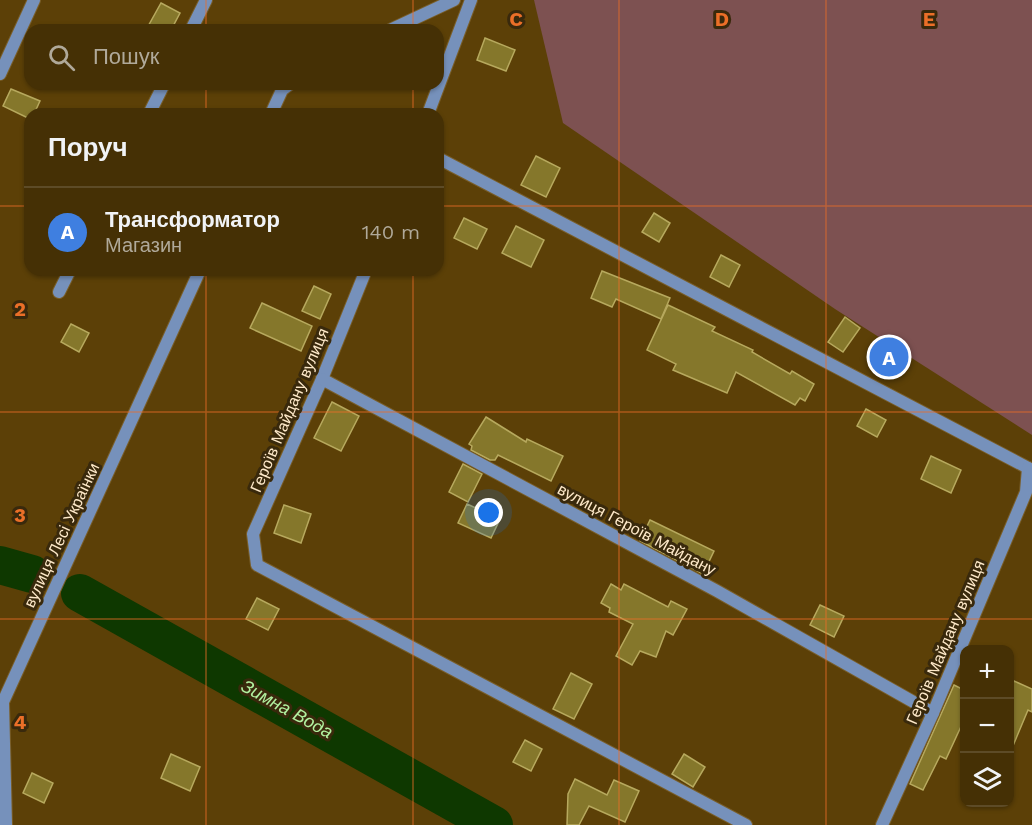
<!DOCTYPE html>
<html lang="uk">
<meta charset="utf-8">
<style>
body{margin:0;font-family:"Work Sans",sans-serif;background:#4c380f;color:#f1f3f6}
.controls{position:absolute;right:18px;bottom:18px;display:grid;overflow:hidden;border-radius:12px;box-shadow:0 2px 4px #0004}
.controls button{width:54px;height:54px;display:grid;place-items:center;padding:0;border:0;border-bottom:2px solid #5d4b27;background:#453005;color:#f1f3f6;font:30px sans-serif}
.you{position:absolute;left:489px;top:513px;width:21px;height:21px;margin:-15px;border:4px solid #fff;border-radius:50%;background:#1a73e8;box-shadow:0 0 0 9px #1a73e833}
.badge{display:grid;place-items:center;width:39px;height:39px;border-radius:50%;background:#8db9fc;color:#fff;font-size:20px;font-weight:700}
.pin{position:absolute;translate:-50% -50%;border:3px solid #fff;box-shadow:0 2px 6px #0006}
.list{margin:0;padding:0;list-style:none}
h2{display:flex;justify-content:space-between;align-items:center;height:78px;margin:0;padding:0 24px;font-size:26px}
h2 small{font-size:20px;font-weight:400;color:#b0a99a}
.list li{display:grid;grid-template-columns:39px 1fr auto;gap:18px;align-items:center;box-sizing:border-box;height:90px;padding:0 24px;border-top:2px solid #5d4b27}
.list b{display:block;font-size:22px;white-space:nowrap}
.list p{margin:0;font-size:20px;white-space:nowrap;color:#b0a99a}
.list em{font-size:20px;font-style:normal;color:#b0a99a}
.icon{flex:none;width:33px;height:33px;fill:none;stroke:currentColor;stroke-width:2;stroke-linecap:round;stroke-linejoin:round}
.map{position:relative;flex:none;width:1032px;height:825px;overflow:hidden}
.search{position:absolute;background:#453005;box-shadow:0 2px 4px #0004;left:24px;top:24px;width:420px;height:66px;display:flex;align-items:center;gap:15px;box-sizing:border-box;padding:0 21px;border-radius:18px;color:#b0a99a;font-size:22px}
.panel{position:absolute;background:#453005;box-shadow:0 2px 4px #0004;left:24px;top:108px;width:420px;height:168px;border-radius:18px}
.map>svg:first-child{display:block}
</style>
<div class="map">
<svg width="1032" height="825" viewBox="0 0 1032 825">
<rect width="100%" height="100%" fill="#5c4007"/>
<polygon fill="#7d5151" points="534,0 1032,0 1032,435 835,309 563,123"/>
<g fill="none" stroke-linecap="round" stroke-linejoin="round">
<g stroke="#0e3800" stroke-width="38">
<polyline points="0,565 32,574"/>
<polyline points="80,593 494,825"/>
</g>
</g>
<g fill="#85772b" stroke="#b7a95e" stroke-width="1.5">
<polygon points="161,3 180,13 171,30 146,30"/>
<polygon points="485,38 515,50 506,71 477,60"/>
<polygon points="11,89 40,101 34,114 30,114 30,119 3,106"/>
<polygon points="536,156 560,168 546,197 521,185"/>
<polygon points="654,213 670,223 659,242 642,232"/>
<polygon points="464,218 487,229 477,249 454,238"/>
<polygon points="516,226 544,240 531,267 502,253"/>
<polygon points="721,255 740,265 729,287 710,277"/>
<polygon points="602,271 670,298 661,319 616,299 612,307 591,298"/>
<polygon points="314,286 331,294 320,319 302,311"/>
<polygon points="262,303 312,326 301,351 250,328"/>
<polygon points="668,305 715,327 712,331 753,350 752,352 790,374 792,371 814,384 805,401 800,398 795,405 736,372 727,393 673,370 676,364 647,350"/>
<polygon points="845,317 860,328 843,352 828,342"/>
<polygon points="71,324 89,333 79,352 61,342"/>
<polygon points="332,402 359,416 341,451 314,438"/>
<polygon points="866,409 886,420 877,437 857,426"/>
<polygon points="486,417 526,442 527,439 563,456 551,481 498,455 495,460 490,460 471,450 472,446 469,444"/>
<polygon points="931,456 961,470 951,493 921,479"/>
<polygon points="463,464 482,474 468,502 449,492"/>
<polygon points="467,504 500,519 491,538 458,523"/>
<polygon points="284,505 311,514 301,543 274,533"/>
<polygon points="650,520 714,551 703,574 640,541"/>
<polygon points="611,584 621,590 624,584 668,607 671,601 687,609 673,635 666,631 656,657 640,651 632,665 616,656 633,624 609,612 610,608 601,603"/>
<polygon points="257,598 279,609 268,630 246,619"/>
<polygon points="820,605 844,616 834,637 810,625"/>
<polygon points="571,673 592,684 574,719 553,709"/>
<polygon points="1014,681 1032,689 1032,712 1028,710 1010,753 1010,690"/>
<polygon points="954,685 964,690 964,720 946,759 940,756 923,790 910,784"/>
<polygon points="525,740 542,749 531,771 513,762"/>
<polygon points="171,754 200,767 190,791 161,778"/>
<polygon points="684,754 705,767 693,787 672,774"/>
<polygon points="32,773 53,783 44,803 23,793"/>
<polygon points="575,779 607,795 614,780 639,791 625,822 589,806 579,825 567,825 568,794"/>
</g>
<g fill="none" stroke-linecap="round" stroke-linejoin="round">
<defs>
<g id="service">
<polyline points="191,30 206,0"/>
<polyline points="0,74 34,0"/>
<polyline points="149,114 164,84"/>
<polyline points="59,292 70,270"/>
</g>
<g id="minor">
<polyline points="390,30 454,0"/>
<polyline points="271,114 282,90 290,84"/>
<polyline points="428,114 471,0"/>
<polyline points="438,158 1032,470"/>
<polyline points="366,270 322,379 253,534 257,565 746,825"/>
<polyline points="322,379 717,591 933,713"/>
<polyline points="6,825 3,702 200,270"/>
<polyline points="882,825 933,713 1026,492 1028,468"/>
</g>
</defs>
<use href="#service" stroke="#795e2a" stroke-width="14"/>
<use href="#minor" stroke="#795e2a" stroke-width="14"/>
<use href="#service" stroke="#7691bb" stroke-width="12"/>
<use href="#minor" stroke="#7691bb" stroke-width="12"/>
</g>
<path fill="none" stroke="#eb6f28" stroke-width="1.5" stroke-opacity="0.55" d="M206,0v30M413,0v30M619,0v825M826,0v825M206,84v30M413,84v30M0,206h30M438,206h594M206,270v555M413,270v555M0,412h1032M0,619h1032"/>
<g text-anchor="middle" stroke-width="6" stroke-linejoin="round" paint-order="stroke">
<g font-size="16" fill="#fee9c9" stroke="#39290c">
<text transform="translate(289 410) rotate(-67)" y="6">Героїв Майдану вулиця</text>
<text transform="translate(637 529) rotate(28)" y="6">вулиця Героїв Майдану</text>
<text transform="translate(61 535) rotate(-65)" y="6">вулиця Лесі Українки</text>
<text transform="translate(945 642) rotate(-67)" y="6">Героїв Майдану вулиця</text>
</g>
<g font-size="18" font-style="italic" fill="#b2f1a0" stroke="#39290c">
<text transform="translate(287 709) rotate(29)" y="6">Зимна Вода</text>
</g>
</g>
<g font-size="20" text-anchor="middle" font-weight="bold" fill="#eb6f28" stroke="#39290c" stroke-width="6" stroke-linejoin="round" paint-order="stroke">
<text x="516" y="26">C</text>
<text x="722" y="26">D</text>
<text x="929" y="26">E</text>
<text x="20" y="316">2</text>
<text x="20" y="522">3</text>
<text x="20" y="729">4</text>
</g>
</svg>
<div class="controls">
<button>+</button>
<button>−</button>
<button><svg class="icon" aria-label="layers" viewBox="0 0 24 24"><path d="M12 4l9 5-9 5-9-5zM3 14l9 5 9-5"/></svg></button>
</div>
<div class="you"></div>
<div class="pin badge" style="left:889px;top:357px;background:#3f7fe0">A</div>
<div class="search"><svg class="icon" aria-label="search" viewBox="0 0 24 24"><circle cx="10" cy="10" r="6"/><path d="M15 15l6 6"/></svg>Пошук</div>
<section class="panel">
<h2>Поруч<small></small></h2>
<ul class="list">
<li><span class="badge" style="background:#3f7fe0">A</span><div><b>Трансформатор</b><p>Магазин</p></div><em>140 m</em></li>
</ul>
</section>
</div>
